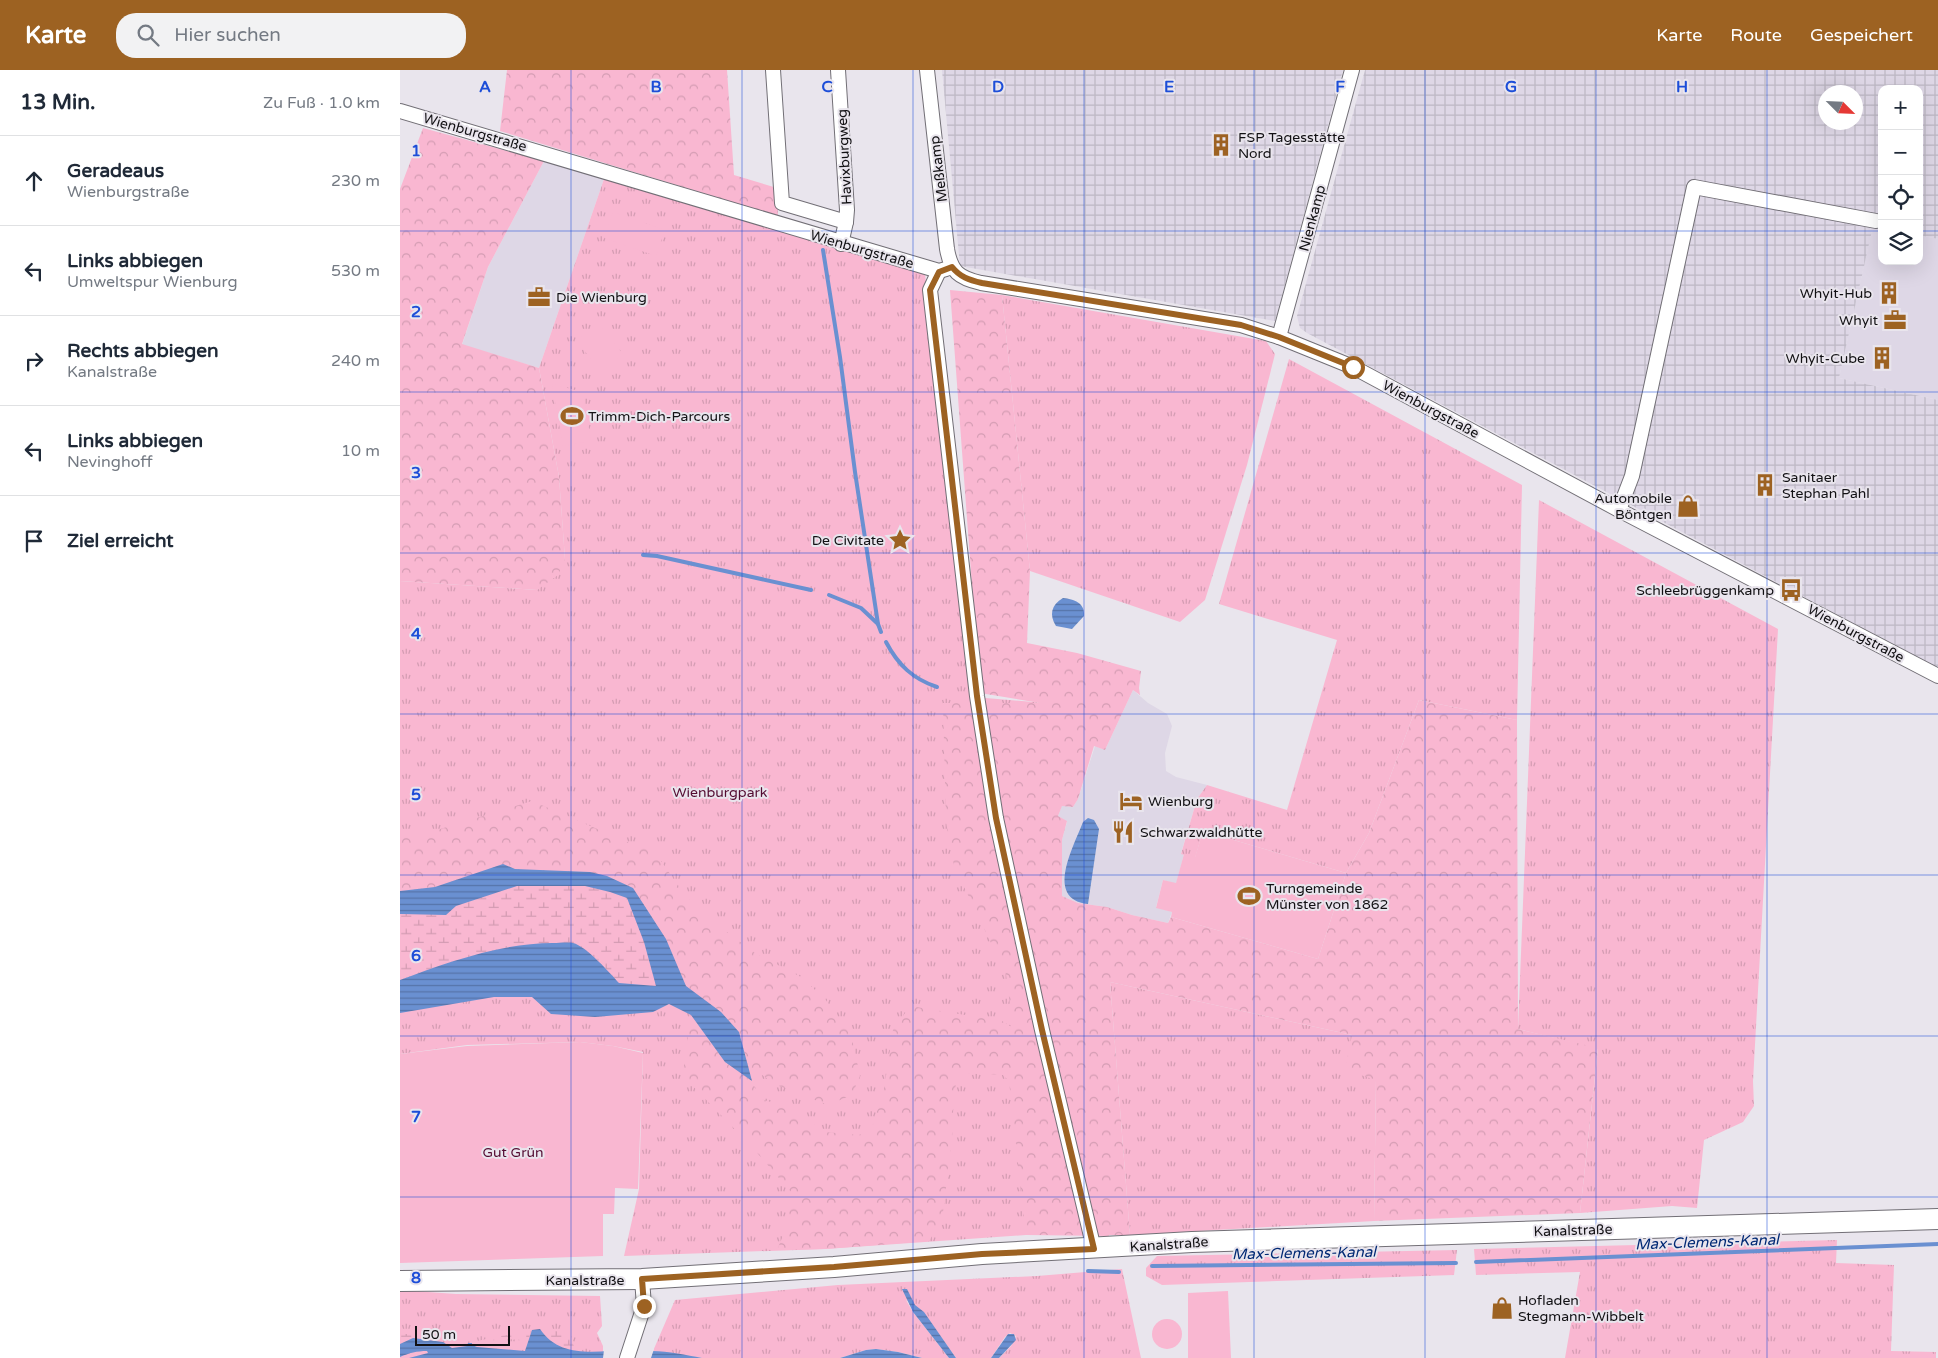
<!DOCTYPE html>
<html lang="de">
<meta charset="utf-8">
<style>
body{margin:0;font-family:"Varela Round",sans-serif;background:#f2f2f3;color:#1f2937}
.controls{position:absolute;right:15px;top:15px;display:grid;overflow:hidden;border-radius:10px;box-shadow:0 5px 20px #0002}
.controls button{width:45px;height:45px;display:grid;place-items:center;padding:0;border:0;border-bottom:1px solid #e0e1e3;background:#fff;color:#1f2937;font:25px sans-serif}
.compass{position:absolute;left:1418px;top:15px;width:45px;height:45px;border-radius:50%;background:#fff;box-shadow:0 5px 20px #0002;rotate:114deg}
.scale{position:absolute;left:15px;bottom:12px;width:95px;box-sizing:border-box;padding-left:5px;border:2px solid #121114;border-top:0;font-size:14px;line-height:18px;white-space:nowrap;color:#121114;-webkit-text-stroke:4px #e9e5ed;paint-order:stroke}
.stop{position:absolute;width:15px;height:15px;margin:-11px;border:4px solid #9d6222;border-radius:50%;background:#fff}
.stop.end{background:#9d6222;border-color:#fff;box-shadow:0 1px 5px #0008}
.list{margin:0;padding:0;list-style:none}
h2{display:flex;justify-content:space-between;align-items:center;height:65px;margin:0;padding:0 20px;font-size:21px}
h2 small{font-size:16px;font-weight:400;color:#747a83}
.list li{display:grid;grid-template-columns:32px 1fr auto;gap:15px;align-items:center;box-sizing:border-box;height:90px;padding:0 20px;border-top:1px solid #e0e1e3}
.list b{display:block;font-size:19px;white-space:nowrap}
.list p{margin:0;font-size:16px;white-space:nowrap;color:#747a83}
.list em{font-size:16px;font-style:normal;color:#747a83}
.icon{flex:none;width:28px;height:28px;fill:none;stroke:currentColor;stroke-width:2;stroke-linecap:round;stroke-linejoin:round}
.map{position:relative;flex:none;width:1538px;height:1288px;overflow:hidden}
header{display:flex;align-items:center;gap:30px;box-sizing:border-box;height:70px;padding:0 25px;background:#9d6222;color:#fff}
header strong{font-size:24px}
nav{display:flex;gap:28px;margin-inline-start:auto;font-size:18px}
.search{width:350px;height:45px;background:#f2f2f3;display:flex;align-items:center;gap:12px;box-sizing:border-box;padding:0 18px;border-radius:20px;color:#747a83;font-size:19px}
main{display:flex}
aside{flex:1;background:#fff}
.map>svg:first-child{display:block}
</style>
<header>
<strong>Karte</strong>
<div class="search"><svg class="icon" aria-label="search" viewBox="0 0 24 24"><circle cx="10" cy="10" r="6"/><path d="M15 15l6 6"/></svg>Hier suchen</div>
<nav><a>Karte</a><a>Route</a><a>Gespeichert</a></nav>
</header>
<main>
<aside>
<h2>13 Min.<small>Zu Fuß · 1.0 km</small></h2>
<ul class="list">
<li><svg class="icon" aria-label="ahead" viewBox="0 0 24 24"><path d="M12 20V5M6 11l6-6 6 6"/></svg><div><b>Geradeaus</b><p>Wienburgstraße</p></div><em>230 m</em></li>
<li><svg class="icon" aria-label="left" viewBox="0 0 24 24"><path d="M17 20v-9H6M10 6l-5 5 5 5"/></svg><div><b>Links abbiegen</b><p>Umweltspur Wienburg</p></div><em>530 m</em></li>
<li><svg class="icon" aria-label="right" viewBox="0 0 24 24"><path d="M7 20v-9h11M14 6l5 5-5 5"/></svg><div><b>Rechts abbiegen</b><p>Kanalstraße</p></div><em>240 m</em></li>
<li><svg class="icon" aria-label="left" viewBox="0 0 24 24"><path d="M17 20v-9H6M10 6l-5 5 5 5"/></svg><div><b>Links abbiegen</b><p>Nevinghoff</p></div><em>10 m</em></li>
<li><svg class="icon" aria-label="arrive" viewBox="0 0 24 24"><path d="M6 21V4h12l-3 4 3 4H6"/></svg><div><b>Ziel erreicht</b></div></li>
</ul>
</aside>
<div class="map">
<svg width="1538" height="1288" viewBox="0 0 1538 1288">
<defs>
<pattern id="industrial-grid" width="8" height="8" patternUnits="userSpaceOnUse" patternTransform="scale(1.25)"><rect width="8" height="8" fill="#ded7e6"/><path d="M0 4h8M4 0v8" fill="none" stroke="#bdb8c4"/></pattern>
<pattern id="grass-tufts" width="24" height="20" patternUnits="userSpaceOnUse" patternTransform="scale(1.25)"><rect width="24" height="20" fill="#f9b7d1"/><path d="M3 7l-1-3M5 7V3M7 7l1-3M15 17l-1-3M17 17v-4M19 17l1-3" fill="none" stroke="#d49cb3"/></pattern>
<pattern id="forest-crowns" width="20" height="18" patternUnits="userSpaceOnUse" patternTransform="scale(1.25)"><rect width="20" height="18" fill="#f9b7d1"/><path d="M2 6a3 3 0 1 1 6 0M12 15a3 3 0 1 1 6 0" fill="none" stroke="#d49cb3"/></pattern>
<pattern id="wetland-marsh" width="20" height="14" patternUnits="userSpaceOnUse" patternTransform="scale(1.25)"><rect width="20" height="14" fill="#f9b7d1"/><path d="M1 5h8M5 5V1M11 12h8M15 12V8" fill="none" stroke="#d49cb3"/></pattern>
<pattern id="water-rules" width="6" height="5" patternUnits="userSpaceOnUse" patternTransform="scale(1.25)"><rect width="6" height="5" fill="#6a90d1"/><path d="M0 2.5h6" fill="none" stroke="#5674a8"/></pattern>
</defs>
<rect width="100%" height="100%" fill="#e9e5ed"/>
<g fill="#ded7e6">
<polygon points="144,91 204,109 139,298 62,275 88,197"/>
<polygon points="1473,155 1482,157 1482,191 1519,191 1519,165 1538,169 1538,330 1439,308"/>
<polygon points="733,620 748,633 767,644 772,656 765,683 766,701 776,707 807,715 797,729 781,783 784,784 776,814 763,810 756,837 772,842 768,853 732,845 707,837 678,833 662,826 662,770 667,752 658,746 662,735 673,737 678,729 695,676 705,680"/>
</g>
<g fill="url(#industrial-grid)" fill-rule="evenodd">
<polygon points="542,0 943,0 875,251 560,196"/>
<path d="M965,0h573v169l-19,-4v-146h-37v138l-9,-1 -34,152 99,22v268l-631,-335 -7,-5 -3,-12zM1426,22h30v30h-30z"/>
</g>
<g fill="url(#grass-tufts)">
<polygon points="204,109 525,204 574,627 645,633 662,826 709,1166 626,1165 425,1179 224,1186 239,1119 243,982 213,976 180,972 67,975 0,984 0,511 137,520 165,489 159,407 139,298"/>
<polygon points="602,225 866,271 875,284 847,395 805,530 780,552 630,501"/>
<polygon points="889,289 1122,415 1117,650 1019,630 969,763 946,803 803,761 795,788 781,784 797,729 807,715 887,740 937,570 819,534"/>
<polygon points="1139,430 1378,559 1353,1011 1354,1036 1343,1052 1304,1070 1297,1138 1272,1136 1180,1143 1198,979 1118,959"/>
<polygon points="710,912 952,965 976,1009 974,1151 730,1165"/>
<polygon points="1437,1170 1436,1193 1494,1195 1491,1281 1536,1282 1536,1288 1165,1288 1180,1202 1076,1205 1074,1179"/>
<polygon points="1057,1180 1054,1205 762,1215 746,1206 746,1198 757,1186"/>
<polygon points="722,1199 741,1288 599,1288 611,1276 616,1266 610,1263 605,1267 591,1288 556,1288 524,1243 506,1230 513,1242 549,1288 522,1288 498,1282 476,1279 466,1280 440,1288 302,1288 253,1281 275,1230 438,1215 637,1206"/>
<polygon points="0,1220 56,1224 200,1226 202,1256 197,1263 203,1276 203,1288 0,1288"/>
</g>
<g fill="url(#forest-crowns)">
<polygon points="107,0 327,0 334,105 377,118 378,146 100,61"/>
<polygon points="23,58 144,91 88,197 62,274 139,298 159,407 165,489 158,505 137,520 0,511 0,119"/>
<polygon points="550,220 602,225 630,501 627,573 677,583 741,601 739,618 740,625 733,620 705,680 694,676 678,729 673,737 662,736 658,746 667,751 662,770 662,826 678,833 707,837 732,845 768,853 771,847 918,889 946,803 969,763 1019,630 1117,650 1118,959 1198,978 1180,1143 974,1151 976,1010 945,1000 952,965 710,912 730,1165 626,1165 609,1011 603,1005 560,1003 554,1021 552,1070 542,1150 529,1171 425,1179 377,1180 387,1156 391,1122 353,1078 285,1008 284,994 291,945 325,992 352,1011 360,1029 389,1037 425,1062 459,1065 472,1057 484,1019 493,960 510,936 602,951 613,958 606,904 554,796 546,752 543,633 640,633 580,623"/>
<polygon points="132,731 230,773 252,778 277,814 299,841 355,883 401,907 425,929 451,964 460,1006 452,1025 428,1035 379,1016 348,996 339,962 285,916 266,869 115,799 103,795 35,817 0,821 0,768 37,760"/>
</g>
<g fill="url(#wetland-marsh)">
<path d="M103,794l12,5 75,3 17,4 26,12 33,51 -10,47 -37,-3c-9,-10 -33,-37 -46,-40 -6,-1 -14,0 -20,0 -51,0 -105,19 -153,37v-89l35,-4z"/>
<path d="M140,1259l31,4 2,11 4,6c-17,-1 -27,-7 -37,-21z"/>
<path d="M132,1260l-5,13c-9,-6 -43,-5 -50,4l-5,-2v-2h-4l-1,3 -15,2 -39,-10 -13,6v-10h47c19,16 40,2 62,1l3,-3z"/>
</g>
<g fill="#f9b7d1">
<polygon points="213,142 265,160 256,186 204,168"/>
<polygon points="198,253 223,284 201,302 176,270"/>
<polygon points="152,314 183,322 191,371 163,376"/>
<polygon points="803,761 946,803 918,889 771,847 772,842 756,838 763,810 776,813 784,784 795,787"/>
<polygon points="180,972 213,976 243,983 238,1119 215,1118 214,1144 203,1144 203,1186 0,1193 0,984 67,976"/>
<polygon points="828,1221 831,1288 788,1288 788,1223"/>
<circle cx="767" cy="1264" r="15"/>
</g>
<g fill="url(#water-rules)">
<path d="M663,528c11,1 22,5 21,18l-12,13 -16,-3c-7,-11 -5,-21 7,-28z"/>
<path d="M688,748l6,2 5,9 -11,75c-44,-5 -14,-58 -5,-82z"/>
<path d="M103,794l12,5 75,3 17,4 26,12 33,51 20,47 35,26 18,20 13,49 -27,-19 -34,-47 -22,-11 -16,8 -58,5 -44,-3 -19,-17h-38l-94,16v-33c48,-18 102,-37 153,-37 6,0 14,-1 20,0 13,3 37,30 46,40l37,3 -12,-44 -17,-44 -17,-6 -25,-6h-68l-61,20 -10,9 -46,-1v-23l35,-4z"/>
<polygon points="502,1219 507,1219 515,1235 524,1242 556,1288 549,1288 513,1242"/>
<path d="M140,1259c16,24 43,24 69,22 14,-1 29,0 43,0 17,0 34,4 50,7h-293l19,-5 -1,-2c-10,0 -18,2 -27,6v-13l13,-6 30,4 9,6 15,-2 1,-3h4v2l5,2 48,4 7,-21z"/>
<polygon points="608,1264 614,1264 616,1270 599,1288 591,1288"/>
<polygon points="476,1279 498,1282 522,1288 440,1288 466,1280"/>
</g>
<polygon fill="#e9e5ed" points="207,1279 254,1279 251,1288 203,1288 204,1280"/>
<g fill="none" stroke-linecap="round" stroke-linejoin="round">
<g stroke="#6a90d1" stroke-width="4">
<polyline points="423,180 440,287 455,402 478,554 481,562"/>
<polyline points="243,485 257,486 411,520"/>
<polyline points="429,525 461,538 478,554"/>
<path d="M486,572c12,23 27,37 51,45"/>
<polyline points="1076,1192 1538,1174"/>
<polyline points="752,1196 1056,1193"/>
<polyline points="688,1201 719,1202"/>
</g>
<defs>
<g id="street">
<polyline points="373,0 382,133 446,152"/>
<polyline points="438,0 447,140 446,152 441,174"/>
<path d="M527,0l20,179c4,23 12,29 34,34l260,42 38,12 74,30 266,143 319,166"/>
<polyline points="0,41 539,201 546,199"/>
<polyline points="539,201 530,220 577,626 596,748 642,960 694,1179"/>
<polyline points="879,267 952,0"/>
<polyline points="1219,440 1232,406 1294,117 1476,151"/>
<polyline points="227,1288 244,1236 242,1209"/>
</g>
<polyline id="secondary" points="0,1211 242,1209 434,1197 582,1184 792,1172 1538,1149"/>
</defs>
<use href="#street" stroke="#726f76" stroke-width="16"/>
<use href="#secondary" stroke="#726f76" stroke-width="22"/>
<use href="#street" stroke="#fff" stroke-width="14"/>
<use href="#secondary" stroke="#fff" stroke-width="20"/>
</g>
<g fill="none" stroke-linecap="round" stroke-linejoin="round">
<path stroke="#9d6222" stroke-width="6" d="M244,1236l-2,-27 192,-12 148,-13 112,-5 -52,-219 -46,-212 -19,-122 -47,-406 9,-18 13,-5c8,10 17,13 30,16l259,42 38,12 74,30"/>
</g>
<path fill="none" stroke="#1d4ed8" stroke-width="1" stroke-opacity="0.55" d="M171,0v1288M342,0v1288M513,0v1288M684,0v1288M854,0v1288M1025,0v1288M1196,0v1288M1367,0v1288M0,161h1482M1519,161h19M0,322h1538M0,483h1538M0,644h1538M0,805h1538M0,966h1538M0,1127h1538"/>
<defs>
<symbol id="building-bare" viewBox="-9 -9 18 18"><path d="M-4-6H4V6H1V3H-1V6H-4ZM-2.5-4.3h1.7v1.8h-1.7ZM.8-4.3h1.7v1.8H.8ZM-2.5-1h1.7V.8h-1.7ZM.8-1h1.7V.8H.8Z" fill="#9d6222" stroke="#e9e5ed" stroke-width="2.5" paint-order="stroke"/></symbol>
<symbol id="office-bare" viewBox="-9 -9 18 18"><path d="M-6-3h4V-5.5h4V-3h4V5H-6ZM-1-4.5V-3h2v-1.5ZM-6 0V1H6V0Z" fill="#9d6222" stroke="#e9e5ed" stroke-width="2.5" paint-order="stroke"/></symbol>
<symbol id="stadium-bare" viewBox="-9 -9 18 18"><path d="M0-5a6.5 5 0 1 0 0 10a6.5 5 0 1 0 0-10ZM-3.5-1.8h7v3.6h-7Z" fill="#9d6222" stroke="#e9e5ed" stroke-width="2.5" paint-order="stroke"/></symbol>
<symbol id="shop-bare" viewBox="-9 -9 18 18"><path d="M-5-2.5h2.3a2.7 3.5 0 0 1 5.4 0H5L5.5 6h-11ZM-1.5-2.5h3a1.5 2.3 0 0 0-3 0Z" fill="#9d6222" stroke="#e9e5ed" stroke-width="2.5" paint-order="stroke"/></symbol>
<symbol id="sight-bare" viewBox="-9 -9 18 18"><path d="M0-6L1.8-2.2L6-1.7L2.9 1.2L3.7 5.4L0 3.3L-3.7 5.4L-2.9 1.2L-6-1.7L-1.8-2.2Z" fill="#9d6222" stroke="#e9e5ed" stroke-width="2.5" paint-order="stroke"/></symbol>
<symbol id="bus-bare" viewBox="-9 -9 18 18"><path d="M-5-6H5V4H4V6H2V4H-2V6H-4V4H-5ZM-3.5-4V0h7V-4ZM-3.5 1.2v1.5H-2V1.2ZM2 1.2v1.5H3.5V1.2Z" fill="#9d6222" stroke="#e9e5ed" stroke-width="2.5" paint-order="stroke"/></symbol>
<symbol id="hotel-bare" viewBox="-9 -9 18 18"><path d="M-6-4.5h1.5V1H6V5H4.5V3h-9V5H-6ZM-4 0a1.8 1.8 0 1 1 3.6 0ZM.5 0V-2.5h3Q6-2.5 6 0Z" fill="#9d6222" stroke="#e9e5ed" stroke-width="2.5" paint-order="stroke"/></symbol>
<symbol id="restaurant-bare" viewBox="-9 -9 18 18"><path d="M-5-6h1v4h1v-4h1v4h1v-4h1v5L-1.5 .5V6h-2V.5L-5-1ZM5-6V6H3V1.5H1.5Q1.5-4 5-6Z" fill="#9d6222" stroke="#e9e5ed" stroke-width="2.5" paint-order="stroke"/></symbol>
</defs>
<g fill-rule="evenodd">
<use href="#building-bare" x="805" y="59" width="32" height="32"/>
<use href="#building-bare" x="1473" y="207" width="32" height="32"/>
<use href="#office-bare" x="123" y="211" width="32" height="32"/>
<use href="#office-bare" x="1479" y="234" width="32" height="32"/>
<use href="#building-bare" x="1466" y="272" width="32" height="32"/>
<use href="#stadium-bare" x="156" y="330" width="32" height="32"/>
<use href="#building-bare" x="1349" y="399" width="32" height="32"/>
<use href="#shop-bare" x="1272" y="420" width="32" height="32"/>
<use href="#sight-bare" x="484" y="454" width="32" height="32"/>
<use href="#bus-bare" x="1375" y="504" width="32" height="32"/>
<use href="#hotel-bare" x="715" y="715" width="32" height="32"/>
<use href="#restaurant-bare" x="707" y="746" width="32" height="32"/>
<use href="#stadium-bare" x="833" y="810" width="32" height="32"/>
<use href="#shop-bare" x="1086" y="1222" width="32" height="32"/>
</g>
<g text-anchor="middle" stroke-width="4" stroke-linejoin="round" paint-order="stroke">
<g font-size="14" fill="#121114" stroke="#e9e5ed">
<text transform="translate(75 62) rotate(16)" y="5">Wienburgstraße</text>
<text transform="translate(444 87) rotate(-93)" y="5">Havixburgweg</text>
<text transform="translate(538 99) rotate(-97)" y="5">Meßkamp</text>
<text transform="translate(912 148) rotate(-75)" y="5">Nienkamp</text>
<text transform="translate(462 179) rotate(16)" y="5">Wienburgstraße</text>
<text transform="translate(1031 339) rotate(28)" y="5">Wienburgstraße</text>
<text transform="translate(1456 563) rotate(28)" y="5">Wienburgstraße</text>
<text transform="translate(1173 1160) rotate(-2)" y="5">Kanalstraße</text>
<text transform="translate(769 1174) rotate(-4)" y="5">Kanalstraße</text>
<text x="185" y="1215">Kanalstraße</text>
</g>
<g font-size="14" fill="#121114" stroke="#e9e5ed" text-anchor="start">
<text x="838" y="72">FSP Tagesstätte<tspan x="838" dy="16">Nord</tspan></text>
<text x="1472" y="228" text-anchor="end">Whyit-Hub</text>
<text x="156" y="232">Die Wienburg</text>
<text x="1478" y="255" text-anchor="end">Whyit</text>
<text x="1465" y="293" text-anchor="end">Whyit-Cube</text>
<text x="188" y="351">Trimm-Dich-Parcours</text>
<text x="1382" y="412">Sanitaer<tspan x="1382" dy="16">Stephan Pahl</tspan></text>
<text x="1272" y="433" text-anchor="end">Automobile<tspan x="1272" dy="16">Böntgen</tspan></text>
<text x="484" y="475" text-anchor="end">De Civitate</text>
<text x="1374" y="525" text-anchor="end">Schleebrüggenkamp</text>
<text x="748" y="736">Wienburg</text>
<text x="740" y="767">Schwarzwaldhütte</text>
<text x="866" y="823">Turngemeinde<tspan x="866" dy="16">Münster von 1862</tspan></text>
<text x="1118" y="1235">Hofladen<tspan x="1118" dy="16">Stegmann-Wibbelt</tspan></text>
</g>
<g font-size="14" fill="#540c32" stroke="#e9e5ed">
<text x="320" y="727">Wienburgpark</text>
<text x="113" y="1087">Gut Grün</text>
</g>
<g font-size="15" font-style="italic" fill="#002974" stroke="#e9e5ed">
<text transform="translate(1307 1172) rotate(-2)" y="5">Max-Clemens-Kanal</text>
<text transform="translate(904 1183) rotate(-1)" y="5">Max-Clemens-Kanal</text>
</g>
</g>
<g font-size="16" text-anchor="middle" font-weight="bold" fill="#1d4ed8" stroke="#e9e5ed" stroke-width="4" stroke-linejoin="round" paint-order="stroke">
<text x="85" y="22">A</text>
<text x="256" y="22">B</text>
<text x="427" y="22">C</text>
<text x="598" y="22">D</text>
<text x="769" y="22">E</text>
<text x="940" y="22">F</text>
<text x="1111" y="22">G</text>
<text x="1282" y="22">H</text>
<text x="16" y="86">1</text>
<text x="16" y="247">2</text>
<text x="16" y="408">3</text>
<text x="16" y="569">4</text>
<text x="16" y="730">5</text>
<text x="16" y="891">6</text>
<text x="16" y="1052">7</text>
<text x="16" y="1213">8</text>
</g>
</svg>
<div class="controls">
<button>+</button>
<button>−</button>
<button><svg class="icon" aria-label="locate" viewBox="0 0 24 24"><circle cx="12" cy="12" r="6"/><path d="M12 2v4M12 18v4M2 12h4M18 12h4"/></svg></button>
<button><svg class="icon" aria-label="layers" viewBox="0 0 24 24"><path d="M12 4l9 5-9 5-9-5zM3 14l9 5 9-5"/></svg></button>
</div>
<svg class="compass" viewBox="-18 -18 36 36"><path d="M0-13l5 13h-10z" fill="#e53935"/><path d="M0 13l5-13h-10z" fill="#747a83"/></svg>
<div class="scale">50 m</div>
<div class="stop" style="left:953px;top:297px"></div>
<div class="stop end" style="left:244px;top:1236px"></div>
</div>
</main>
